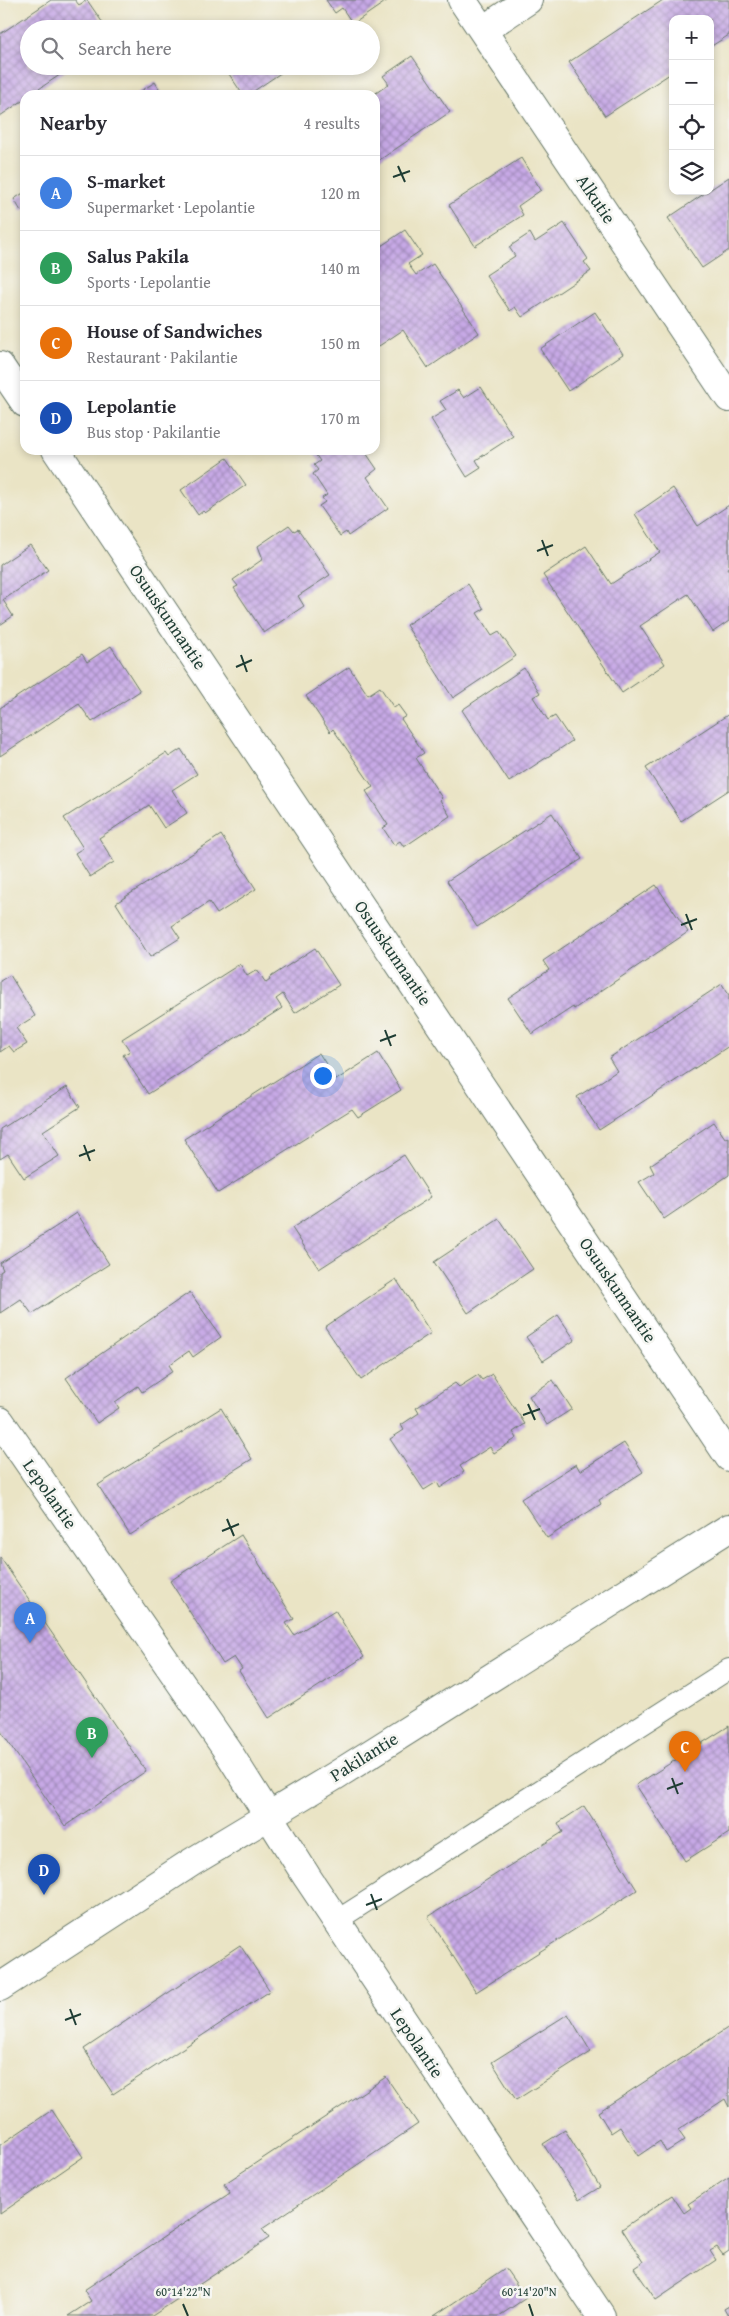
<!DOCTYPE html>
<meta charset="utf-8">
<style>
body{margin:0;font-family:"Gentium Book Plus",serif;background:#f7f7f7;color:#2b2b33}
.controls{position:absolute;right:15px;top:15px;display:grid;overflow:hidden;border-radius:10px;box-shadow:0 2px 8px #0003}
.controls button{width:45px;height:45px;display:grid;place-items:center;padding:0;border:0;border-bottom:1px solid #e1e1e2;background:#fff;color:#2b2b33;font:25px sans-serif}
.you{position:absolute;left:322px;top:1075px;width:18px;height:18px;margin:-12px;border:4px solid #fff;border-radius:50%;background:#1a73e8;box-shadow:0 0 0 8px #1a73e833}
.badge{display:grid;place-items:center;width:32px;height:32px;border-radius:50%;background:#d93025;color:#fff;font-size:16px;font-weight:700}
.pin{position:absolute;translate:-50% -41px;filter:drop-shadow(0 1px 2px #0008)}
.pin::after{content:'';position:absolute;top:26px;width:18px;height:15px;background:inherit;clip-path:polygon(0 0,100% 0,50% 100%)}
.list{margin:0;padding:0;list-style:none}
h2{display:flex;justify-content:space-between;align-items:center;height:65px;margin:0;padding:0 20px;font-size:21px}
h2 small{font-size:16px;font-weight:400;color:#7c7c81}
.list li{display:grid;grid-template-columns:32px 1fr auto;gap:15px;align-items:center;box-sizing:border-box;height:75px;padding:0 20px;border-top:1px solid #e1e1e2}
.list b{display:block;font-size:19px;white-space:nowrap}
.list p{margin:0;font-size:16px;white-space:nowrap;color:#7c7c81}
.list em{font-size:16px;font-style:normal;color:#7c7c81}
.icon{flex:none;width:28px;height:28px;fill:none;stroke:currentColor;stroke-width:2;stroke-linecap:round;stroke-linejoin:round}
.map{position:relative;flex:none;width:729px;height:2316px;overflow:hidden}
.search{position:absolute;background:#fff;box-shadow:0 2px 8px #0003;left:20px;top:20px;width:360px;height:55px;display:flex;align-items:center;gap:12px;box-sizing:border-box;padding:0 18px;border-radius:28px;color:#7c7c81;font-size:19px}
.panel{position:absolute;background:#fff;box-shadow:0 2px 8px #0003;left:20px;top:90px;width:360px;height:365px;border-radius:15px}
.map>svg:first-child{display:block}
</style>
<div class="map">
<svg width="729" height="2316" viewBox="0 0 729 2316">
<defs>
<pattern id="building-cross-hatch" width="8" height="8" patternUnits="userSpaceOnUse" patternTransform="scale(1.25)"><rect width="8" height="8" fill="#c7a9e6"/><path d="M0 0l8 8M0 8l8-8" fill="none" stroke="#a18bbb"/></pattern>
</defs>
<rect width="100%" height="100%" fill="#f6f6f2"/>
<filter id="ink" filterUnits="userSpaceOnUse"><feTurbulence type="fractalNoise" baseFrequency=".02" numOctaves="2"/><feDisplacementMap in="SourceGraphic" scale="10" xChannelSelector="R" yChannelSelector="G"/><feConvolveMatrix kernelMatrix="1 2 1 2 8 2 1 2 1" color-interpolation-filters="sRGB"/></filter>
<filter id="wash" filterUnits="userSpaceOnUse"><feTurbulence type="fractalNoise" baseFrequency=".0096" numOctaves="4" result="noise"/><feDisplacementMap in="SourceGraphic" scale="20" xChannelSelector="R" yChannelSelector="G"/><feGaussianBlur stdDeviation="1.12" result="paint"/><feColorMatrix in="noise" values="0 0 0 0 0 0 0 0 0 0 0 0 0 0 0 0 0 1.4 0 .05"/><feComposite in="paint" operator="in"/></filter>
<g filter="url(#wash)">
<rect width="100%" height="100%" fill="#eae4c5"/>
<g id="blocks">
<g fill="url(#building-cross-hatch)">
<polygon points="51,0 75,0 79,5 87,0 107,29 29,29 29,66 73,66 30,95 25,95 25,99 0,116 0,34"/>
<polygon points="326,0 388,0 353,24 342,8 335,13"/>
<polygon points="663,0 729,0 729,35 710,47 710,19 673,19 673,72 605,116 569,62"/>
<polygon points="291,23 295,29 283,29"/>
<polygon points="412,56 450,112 375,163 375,95 373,95 389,84 383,76"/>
<polygon points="227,66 291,66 248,95 243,95 225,68"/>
<polygon points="155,82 163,95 135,95"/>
<polygon points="521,158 541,190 518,206 523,215 475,246 449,205"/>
<polygon points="729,177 729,250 702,268 668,218"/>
<polygon points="25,192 25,209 21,211 14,199"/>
<polygon points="564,223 588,259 584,262 591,271 522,317 515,307 510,311 486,275 515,256 509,247 530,233 535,242"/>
<polygon points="405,230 422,255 408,264 416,275 433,264 479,333 428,368 403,330 379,346 375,340 375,250"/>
<polygon points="595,312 623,354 568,391 540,349"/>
<polygon points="481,387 513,436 476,460 481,468 467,477 431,419 446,410 440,401 458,390 464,398"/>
<polygon points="312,450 364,450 377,469 367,477 388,508 348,536 346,532 340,536 319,506 325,502 322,498 327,495 313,474 318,470 314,465 320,461"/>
<polygon points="227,458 246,485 205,513 203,511 198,515 181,490"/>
<polygon points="673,488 698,526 729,505 729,567 727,568 729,571 729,621 713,632 688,594 640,626 665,664 622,693 543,575 586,546 611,584 660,552 635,514"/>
<polygon points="289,525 294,531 298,529 330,575 298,596 304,606 264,633 234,588 238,586 233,580 263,559 258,546"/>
<polygon points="30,545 48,570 3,600 13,616 0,625 0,565"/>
<polygon points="468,584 484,609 477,613 492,636 499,632 516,656 453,698 406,625"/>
<polygon points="111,646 140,691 92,722 79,704 0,756 0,708 82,654 87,662"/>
<polygon points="349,667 368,695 380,687 394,708 398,705 406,716 401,719 424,753 416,758 442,798 440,800 450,816 404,847 400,841 394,845 383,828 388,825 366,791 373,787 333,729 330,732 306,696"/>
<polygon points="524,668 540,693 533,697 548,720 555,716 572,741 509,782 462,710"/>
<polygon points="729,714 729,790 681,821 646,768"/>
<polygon points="181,749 197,774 172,790 187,813 164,828 149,805 99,838 114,862 90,877 75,853 83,848 64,818 166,753 169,757"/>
<polygon points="552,813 582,859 477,927 447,881"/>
<polygon points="221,835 256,889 217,914 209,902 172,926 180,938 150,957 116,903"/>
<polygon points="656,885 688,932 574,1009 573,1007 532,1034 508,998 549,970 543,961"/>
<polygon points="315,948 339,985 295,1013 283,994 276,999 282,1008 148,1094 123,1055 130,1051 122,1039 240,964 247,976 257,970 266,983 270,980 269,978"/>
<polygon points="10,975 35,1016 16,1028 27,1044 14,1052 9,1046 0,1052 0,981"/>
<polygon points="722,984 729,995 729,1046 599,1130 577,1097 617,1071 609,1058"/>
<polygon points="319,1053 336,1080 378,1053 401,1090 358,1117 352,1109 218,1193 184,1139"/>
<polygon points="67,1087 80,1107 43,1131 59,1156 24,1178 8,1154 0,1159 0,1129"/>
<polygon points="714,1122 725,1138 729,1137 729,1175 664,1219 639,1182 654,1173 650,1165"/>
<polygon points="404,1155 431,1197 319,1269 292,1228"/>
<polygon points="77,1213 109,1264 32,1314 21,1299 0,1313 0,1272 3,1270 0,1263"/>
<polygon points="499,1219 533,1269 468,1313 434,1262"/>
<polygon points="396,1279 431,1333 361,1380 325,1327"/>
<polygon points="190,1292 221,1337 193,1357 189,1351 169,1365 173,1371 142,1392 138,1386 115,1402 119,1408 97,1423 66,1378"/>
<polygon points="558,1315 575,1340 543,1361 526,1337"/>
<polygon points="492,1374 525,1424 513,1432 517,1438 494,1453 490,1447 460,1466 464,1472 440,1488 437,1482 424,1490 390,1439 404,1430 401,1425 419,1413 416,1408 455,1383 459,1387 478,1375 482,1380"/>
<polygon points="553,1380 572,1409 547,1425 529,1396"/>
<polygon points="221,1408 252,1459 130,1535 98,1485"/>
<polygon points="624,1443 643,1472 599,1500 601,1504 547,1538 521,1499 576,1464 580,1471"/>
<polygon points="241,1535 294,1619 286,1623 294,1635 335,1610 364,1657 269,1718 239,1671 242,1669 234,1657 223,1664 170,1581"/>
<polygon points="0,1557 146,1771 65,1826 0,1730"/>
<polygon points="729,1726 729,1833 685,1861 636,1785"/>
<polygon points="584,1806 637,1890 476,1992 428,1917 563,1832 558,1823"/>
<polygon points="240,1945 270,1991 113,2094 84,2049"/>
<polygon points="568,2014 591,2052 516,2100 492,2062"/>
<polygon points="729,2027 729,2107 725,2099 678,2130 685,2140 666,2152 660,2141 638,2156 620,2127 611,2133 598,2112"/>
<polygon points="386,2077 418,2124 262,2229 269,2238 152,2316 68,2316 91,2301 84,2290 230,2193 224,2184"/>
<polygon points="52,2110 83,2157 0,2214 0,2145"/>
<polygon points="565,2130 600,2187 579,2200 543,2144"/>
<polygon points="729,2177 729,2251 723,2255 717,2247 710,2251 716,2260 656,2300 634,2268 643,2262 622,2229 672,2195 684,2213 691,2208 688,2204"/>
<polygon points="505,2268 526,2298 499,2316 434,2316"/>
<polygon points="729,2306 729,2316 728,2316 724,2309"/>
</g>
</g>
</g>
<g filter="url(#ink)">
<use href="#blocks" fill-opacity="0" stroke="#667767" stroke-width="1"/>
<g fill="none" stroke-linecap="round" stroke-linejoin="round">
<defs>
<polyline id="lane" points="336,1921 729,1669"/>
<g id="street">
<polyline points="462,0 729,398"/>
<polyline points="483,30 528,0"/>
<polyline points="0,1421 227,1750 307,1877 601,2316"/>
</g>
<g id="secondary">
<polyline points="0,366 25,403"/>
<polyline points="56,450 729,1457"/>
<polyline points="0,1987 192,1862 335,1776 729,1528"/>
</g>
</defs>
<use href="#lane" stroke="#667767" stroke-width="22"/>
<use href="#street" stroke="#667767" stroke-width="30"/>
<use href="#secondary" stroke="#667767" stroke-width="30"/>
<use href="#lane" stroke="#fff" stroke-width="20"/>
<use href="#street" stroke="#fff" stroke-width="28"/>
<use href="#secondary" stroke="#fff" stroke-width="28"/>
</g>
</g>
<path fill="none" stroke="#1f3d34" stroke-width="2" d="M398,166l7,16M393,177l17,-6M542,540l6,16M537,551l16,-6M241,655l6,17M236,667l16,-7M686,914l6,16M681,925l16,-6M385,1030l6,16M380,1041l16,-6M84,1145l6,16M79,1156l16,-6M528,1404l7,16M523,1415l17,-6M227,1519l7,17M222,1531l17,-7M672,1778l6,16M667,1789l16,-6M371,1894l6,16M366,1905l16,-6M70,2009l6,16M65,2020l16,-6M183,2304l5,12M529,2304l4,12"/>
<g text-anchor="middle" stroke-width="5" stroke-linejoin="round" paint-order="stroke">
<g font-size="18" fill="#1f3d34" stroke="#f6f6f2">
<text transform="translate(596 199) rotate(56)" y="6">Alkutie</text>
<text transform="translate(168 617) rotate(56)" y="6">Osuuskunnantie</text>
<text transform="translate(393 953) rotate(56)" y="6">Osuuskunnantie</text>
<text transform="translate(618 1290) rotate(56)" y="6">Osuuskunnantie</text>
<text transform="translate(50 1494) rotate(55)" y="6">Lepolantie</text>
<text transform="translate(364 1757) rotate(-32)" y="6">Pakilantie</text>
<text transform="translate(417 2043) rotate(56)" y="6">Lepolantie</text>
</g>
</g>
<g font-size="12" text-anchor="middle" fill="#1f3d34" stroke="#f6f6f2" stroke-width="5" stroke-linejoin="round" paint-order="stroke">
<text x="183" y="2296">60°14'22"N</text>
<text x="529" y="2296">60°14'20"N</text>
</g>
</svg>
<div class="controls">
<button>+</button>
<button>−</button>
<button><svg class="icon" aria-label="locate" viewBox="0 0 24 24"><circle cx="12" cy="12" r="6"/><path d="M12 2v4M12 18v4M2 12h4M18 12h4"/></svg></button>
<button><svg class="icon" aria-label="layers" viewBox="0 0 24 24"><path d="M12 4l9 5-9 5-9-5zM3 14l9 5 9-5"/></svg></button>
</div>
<div class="you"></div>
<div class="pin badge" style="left:30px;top:1643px;background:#3f7fe0">A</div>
<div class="pin badge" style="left:92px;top:1758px;background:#2e9e5b">B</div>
<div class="pin badge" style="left:685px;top:1772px;background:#e8710a">C</div>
<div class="pin badge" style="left:44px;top:1895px;background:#1a4fb4">D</div>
<div class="search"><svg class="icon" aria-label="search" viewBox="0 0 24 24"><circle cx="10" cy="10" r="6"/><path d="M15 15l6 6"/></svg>Search here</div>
<section class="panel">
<h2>Nearby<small>4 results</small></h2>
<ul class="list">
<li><span class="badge" style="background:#3f7fe0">A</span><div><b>S-market</b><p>Supermarket · Lepolantie</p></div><em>120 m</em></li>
<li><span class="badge" style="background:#2e9e5b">B</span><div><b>Salus Pakila</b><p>Sports · Lepolantie</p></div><em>140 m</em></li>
<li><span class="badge" style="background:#e8710a">C</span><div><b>House of Sandwiches</b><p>Restaurant · Pakilantie</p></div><em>150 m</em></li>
<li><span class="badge" style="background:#1a4fb4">D</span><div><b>Lepolantie</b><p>Bus stop · Pakilantie</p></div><em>170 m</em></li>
</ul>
</section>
</div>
